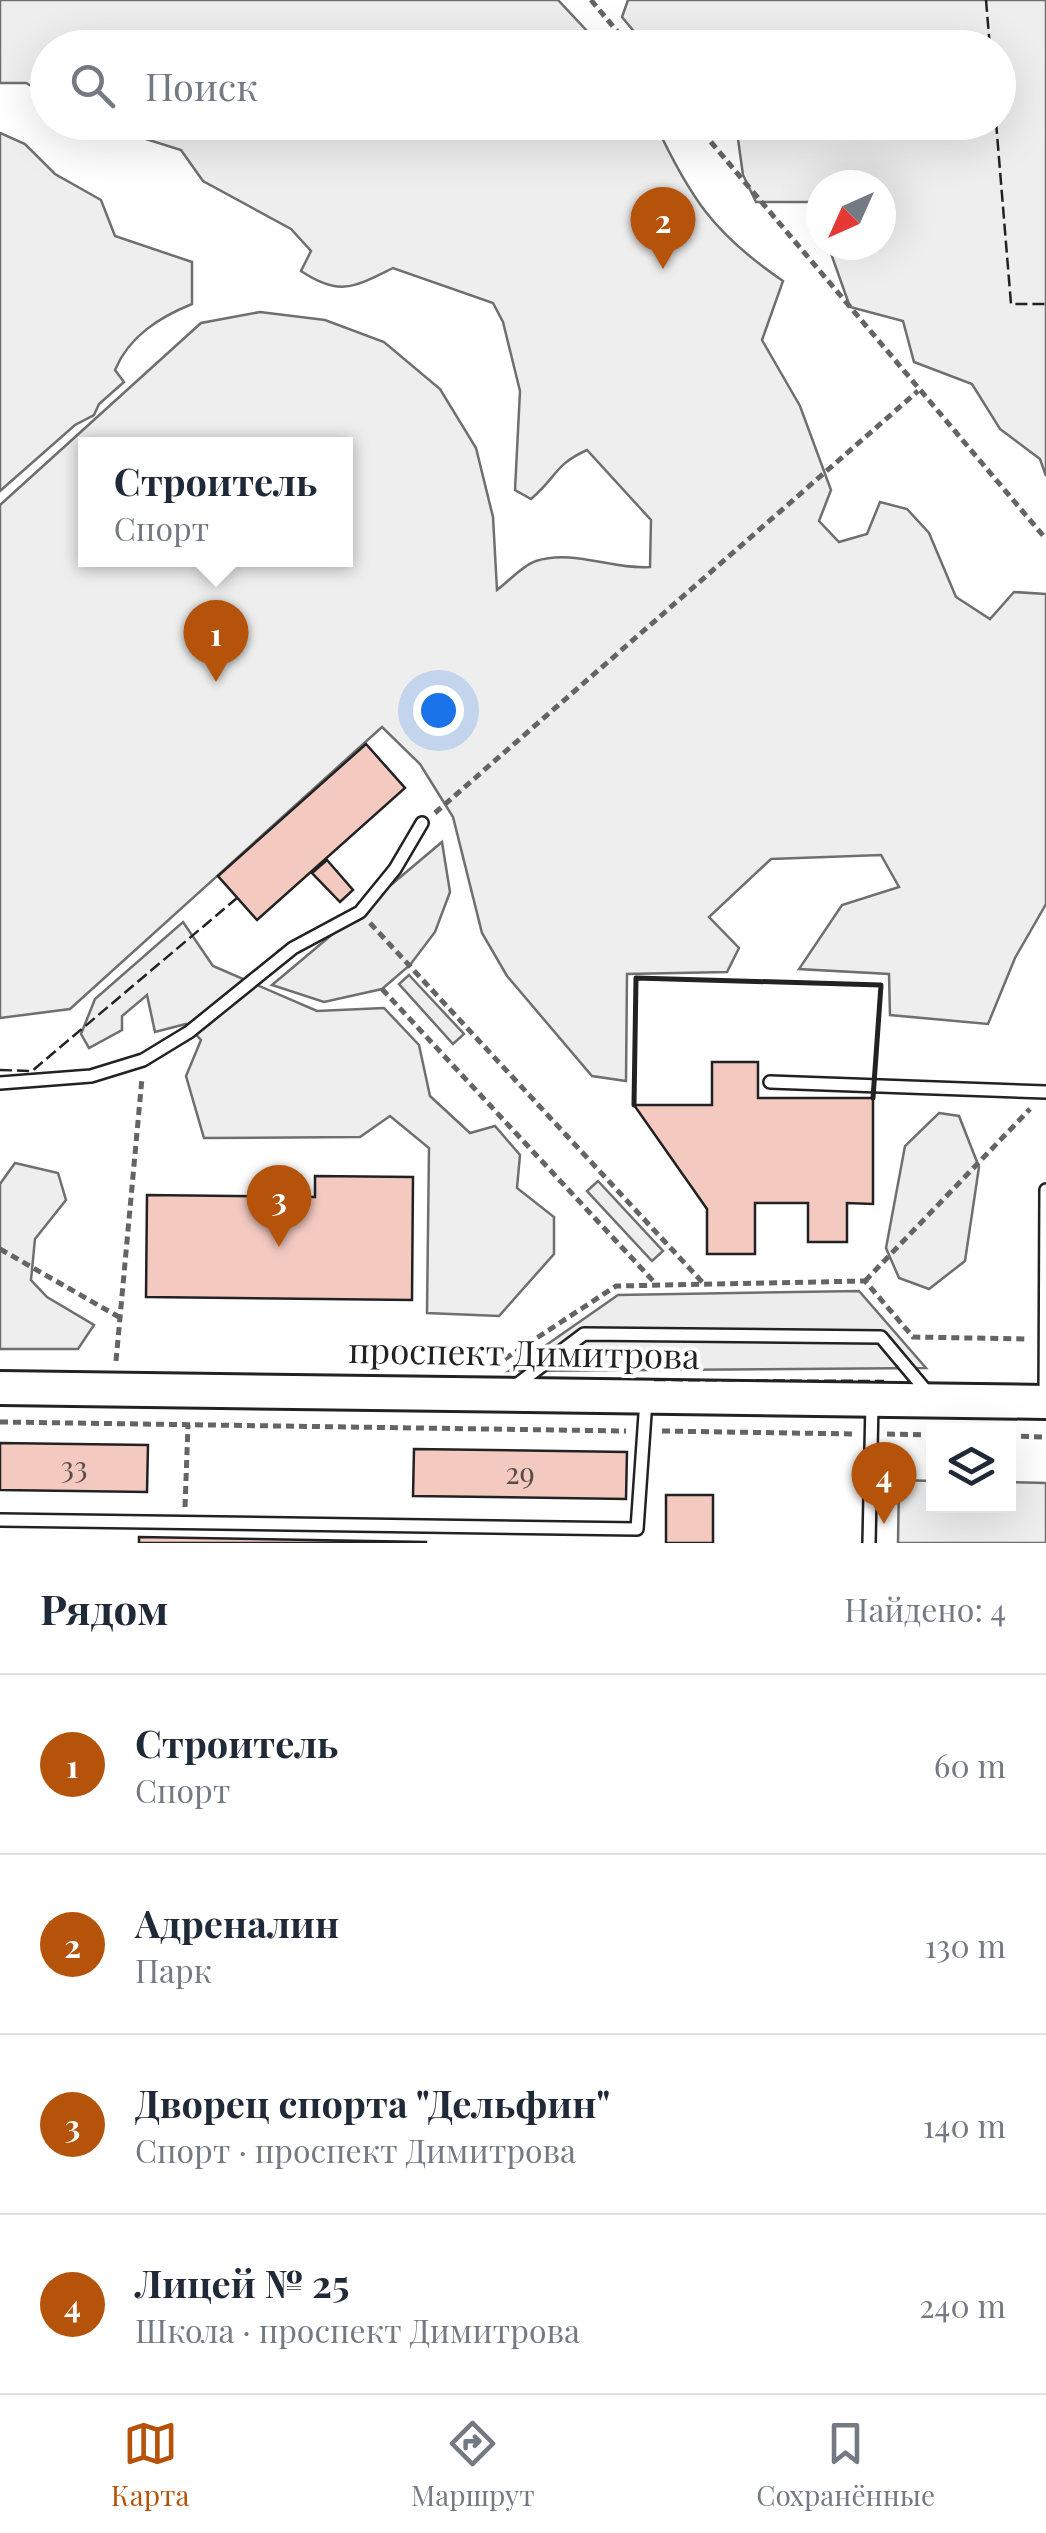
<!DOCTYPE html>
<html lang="ru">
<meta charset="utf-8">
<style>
body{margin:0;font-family:"Playfair Display",serif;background:#f6f6f7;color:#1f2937}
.controls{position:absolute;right:30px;bottom:30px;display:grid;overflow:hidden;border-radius:0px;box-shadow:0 10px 40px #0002}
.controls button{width:90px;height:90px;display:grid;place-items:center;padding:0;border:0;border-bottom:2px solid #e0e1e3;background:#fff;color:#1f2937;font:50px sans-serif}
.compass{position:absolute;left:806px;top:170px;width:90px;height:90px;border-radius:50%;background:#fff;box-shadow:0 10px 40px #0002;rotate:225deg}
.you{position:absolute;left:438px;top:710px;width:35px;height:35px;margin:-25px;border:8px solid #fff;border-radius:50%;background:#1a73e8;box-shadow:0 0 0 15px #1a73e833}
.badge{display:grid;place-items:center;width:65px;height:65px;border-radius:50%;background:#b45309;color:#fff;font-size:32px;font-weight:700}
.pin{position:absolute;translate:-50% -82px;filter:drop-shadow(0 2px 5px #0008)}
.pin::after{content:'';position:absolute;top:52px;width:35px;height:30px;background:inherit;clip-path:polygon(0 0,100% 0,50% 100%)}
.popup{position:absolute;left:78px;top:437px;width:275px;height:130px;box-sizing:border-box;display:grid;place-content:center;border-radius:0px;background:#fff;filter:drop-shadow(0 2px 8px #0005);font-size:32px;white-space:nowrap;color:#747a83}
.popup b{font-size:38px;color:#1f2937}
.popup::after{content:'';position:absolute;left:50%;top:100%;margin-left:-20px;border:20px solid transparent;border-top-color:#fff}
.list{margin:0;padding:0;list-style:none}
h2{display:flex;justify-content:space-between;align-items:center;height:130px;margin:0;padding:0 40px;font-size:42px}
h2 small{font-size:32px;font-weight:400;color:#747a83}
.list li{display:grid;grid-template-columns:65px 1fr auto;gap:30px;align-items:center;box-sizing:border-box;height:180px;padding:0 40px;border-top:2px solid #e0e1e3}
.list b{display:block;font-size:38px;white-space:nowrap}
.list p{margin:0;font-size:32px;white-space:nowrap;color:#747a83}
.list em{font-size:32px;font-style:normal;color:#747a83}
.icon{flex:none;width:55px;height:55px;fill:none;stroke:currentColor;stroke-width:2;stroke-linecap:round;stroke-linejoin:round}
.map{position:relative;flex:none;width:1046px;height:1543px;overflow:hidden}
.search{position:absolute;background:#fff;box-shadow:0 10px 40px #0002;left:30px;right:30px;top:30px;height:110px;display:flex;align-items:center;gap:25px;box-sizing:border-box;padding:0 35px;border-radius:55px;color:#747a83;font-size:38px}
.sheet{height:850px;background:#fff}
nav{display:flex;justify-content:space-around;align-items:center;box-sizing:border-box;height:140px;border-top:2px solid #e0e1e3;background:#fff;font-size:28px;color:#747a83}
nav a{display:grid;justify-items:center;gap:5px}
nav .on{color:#b45309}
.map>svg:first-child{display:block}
</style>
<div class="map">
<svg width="1046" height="1543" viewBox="0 0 1046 1543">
<rect width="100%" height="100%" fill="#fff"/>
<g fill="#eee" stroke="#6f6f6f" stroke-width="2.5" fill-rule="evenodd">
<polygon points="0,0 558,0 602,47 48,48 47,95 26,83 0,83"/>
<polygon points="628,0 1046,0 1046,476 1040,459 1000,429 972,384 914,362 903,321 850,307 828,245 881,245 881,185 821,185 821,228 811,202 756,202 743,175 738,139 705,123 998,122 998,48 647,47 622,17"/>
<path d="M95,123h560c35,75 59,111 128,158l-21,59 38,66 31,84 -12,31 20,21 28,-8 13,-32 27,7 22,24 27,64 34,22 24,-27 32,2v310l-31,54 -27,66 -98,-9 -1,-41 -90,-5 43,-64 57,-18 -18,-32 -110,4 -62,58 30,31 -12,24 -100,2 -1,107 -34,-5 -85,-100 -25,-43 -29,-116 -33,-53 -38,-37 -312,282 -70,9v-513l201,-182 59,-11 65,8 59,22 56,47 36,59 17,69 4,73c11,-8 26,-25 39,-29 37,-12 77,9 114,6l1,-47 -64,-70c-33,15 -30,27 -56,49l-16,-9 5,-99 -17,-69 -10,-19 -100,-35c-39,19 -53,29 -92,3l10,-20 -20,-22 -88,-48 -22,-31zM86,444h260v116h-260z"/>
<path d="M0,133l25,11 30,30 46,26 14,36 77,26v42c-32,13 -63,32 -77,66l9,12 -25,22 -5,11 -19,10 -75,66z"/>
<polygon points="183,922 213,966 317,1011 384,1008 419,1045 430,1096 470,1133 495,1126 520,1155 517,1188 554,1217 554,1254 499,1316 427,1313 429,1148 390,1116 360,1137 204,1138 186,1076 201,1040 186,1024 155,1032 147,995 122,1016 122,1030 89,1048 81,1034 95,999"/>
<polygon points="409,975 464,1034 453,1044 399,984"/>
<polygon points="939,1113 959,1116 979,1167 965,1261 929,1289 899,1278 886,1248 905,1146"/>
<polygon points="15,1163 58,1173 66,1200 35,1239 31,1280 47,1297 94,1325 78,1349 0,1349 0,1184"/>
<polygon points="598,1181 663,1251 652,1261 587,1191"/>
<polygon points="899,1480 933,1481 934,1506 1008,1506 1009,1482 1046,1483 1046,1543 898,1543"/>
</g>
<g fill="#ededed" stroke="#6f6f6f" stroke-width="2.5">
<polygon points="442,842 450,892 435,932 410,965 382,989 324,1002 272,985"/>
<polygon points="859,1291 926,1368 509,1371 618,1295"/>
</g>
<g fill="#f3c9c0" stroke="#222" stroke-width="2.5">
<polygon points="366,744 405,788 257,920 218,876"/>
<polygon points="327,860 353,890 340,902 312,873"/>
<polygon points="712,1062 758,1062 758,1098 873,1098 873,1204 847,1203 847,1242 808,1242 808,1203 755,1203 755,1254 707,1254 707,1209 634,1105 712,1105"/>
<polygon points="315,1176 413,1177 412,1300 146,1297 147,1195 315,1197"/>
<polygon points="0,1443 148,1445 147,1492 0,1490"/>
<polygon points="414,1449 627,1452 626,1499 413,1496"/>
<rect x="666" y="1495" width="47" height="48"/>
<polygon points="139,1537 426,1542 426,1543 139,1543"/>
</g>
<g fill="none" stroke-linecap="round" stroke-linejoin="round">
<defs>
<g id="lane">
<polyline points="770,1082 1046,1092"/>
<polyline points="0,1083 91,1076 143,1060 189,1032 293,948 360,912 395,869 422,823"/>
<polyline points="515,1386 584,1334 881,1337 928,1393"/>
<polyline points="1045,1401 1046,1190"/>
<polyline points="0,1520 637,1529 646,1400"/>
<polyline points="869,1543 872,1403"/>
</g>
<polyline id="secondary" points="0,1388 1046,1402"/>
</defs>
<use href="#lane" stroke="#222" stroke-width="16"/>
<use href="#secondary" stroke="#222" stroke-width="38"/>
<g stroke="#646464" stroke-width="5" stroke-dasharray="8 5" stroke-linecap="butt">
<polyline points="591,0 631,48"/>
<polyline points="694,122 1046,539"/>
<polyline points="435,813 918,391"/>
<polyline points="370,923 704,1284"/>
<polyline points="382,989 656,1284"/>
<polyline points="0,1249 119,1317"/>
<polyline points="865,1281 1030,1109"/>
<polyline points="116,1361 142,1078"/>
<polyline points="494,1366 616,1286 865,1281 913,1337 1028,1339"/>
<polyline points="0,1422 626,1431"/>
<polyline points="662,1431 856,1434"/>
<polyline points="887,1434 934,1435"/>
<polyline points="1008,1436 1046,1437"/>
<polyline points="185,1507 188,1425"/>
</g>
<use href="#lane" stroke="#fff" stroke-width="11"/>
<use href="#secondary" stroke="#fff" stroke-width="32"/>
<g stroke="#222" stroke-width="2.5" stroke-dasharray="12 5" stroke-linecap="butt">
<polyline points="986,0 990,48"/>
<polyline points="996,122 1011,304 1046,304"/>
<polyline points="0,1070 32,1071 237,898"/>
<polyline points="654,1380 884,1381"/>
</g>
<polyline stroke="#222" stroke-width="5" points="634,1105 636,978 881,985 873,1098"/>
</g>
<g text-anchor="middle" stroke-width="8" stroke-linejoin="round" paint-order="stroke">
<g font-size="30" fill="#564c4a">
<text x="74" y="1478">33</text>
<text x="520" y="1484">29</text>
</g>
<g font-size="35" fill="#222" stroke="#fff">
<text transform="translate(524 1354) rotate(1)" y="12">проспект Димитрова</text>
</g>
</g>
</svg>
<div class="controls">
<button><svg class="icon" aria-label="layers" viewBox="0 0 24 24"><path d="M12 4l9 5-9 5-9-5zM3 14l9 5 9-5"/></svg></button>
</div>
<svg class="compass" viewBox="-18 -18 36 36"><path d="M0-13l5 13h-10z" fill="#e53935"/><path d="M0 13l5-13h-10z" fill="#747a83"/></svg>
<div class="you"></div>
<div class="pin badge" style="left:216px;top:682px">1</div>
<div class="popup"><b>Строитель</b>Спорт</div>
<div class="pin badge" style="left:663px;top:269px">2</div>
<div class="pin badge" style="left:279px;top:1247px">3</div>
<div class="pin badge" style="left:884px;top:1524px">4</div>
<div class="search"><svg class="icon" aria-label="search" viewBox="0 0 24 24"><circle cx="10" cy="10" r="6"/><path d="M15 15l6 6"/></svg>Поиск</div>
</div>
<section class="sheet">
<h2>Рядом<small>Найдено: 4</small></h2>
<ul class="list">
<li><span class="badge">1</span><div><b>Строитель</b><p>Спорт</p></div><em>60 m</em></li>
<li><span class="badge">2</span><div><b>Адреналин</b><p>Парк</p></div><em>130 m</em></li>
<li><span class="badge">3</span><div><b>Дворец спорта &quot;Дельфин&quot;</b><p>Спорт · проспект Димитрова</p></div><em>140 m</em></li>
<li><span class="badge">4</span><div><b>Лицей № 25</b><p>Школа · проспект Димитрова</p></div><em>240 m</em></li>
</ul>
</section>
<nav>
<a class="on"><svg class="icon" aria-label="map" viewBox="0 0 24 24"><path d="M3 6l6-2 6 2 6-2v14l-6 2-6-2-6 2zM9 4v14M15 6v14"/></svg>Карта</a>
<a><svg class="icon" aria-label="directions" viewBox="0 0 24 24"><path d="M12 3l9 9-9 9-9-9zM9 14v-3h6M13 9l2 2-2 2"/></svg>Маршрут</a>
<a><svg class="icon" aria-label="saved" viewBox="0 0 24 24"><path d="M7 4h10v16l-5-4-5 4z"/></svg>Сохранённые</a>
</nav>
